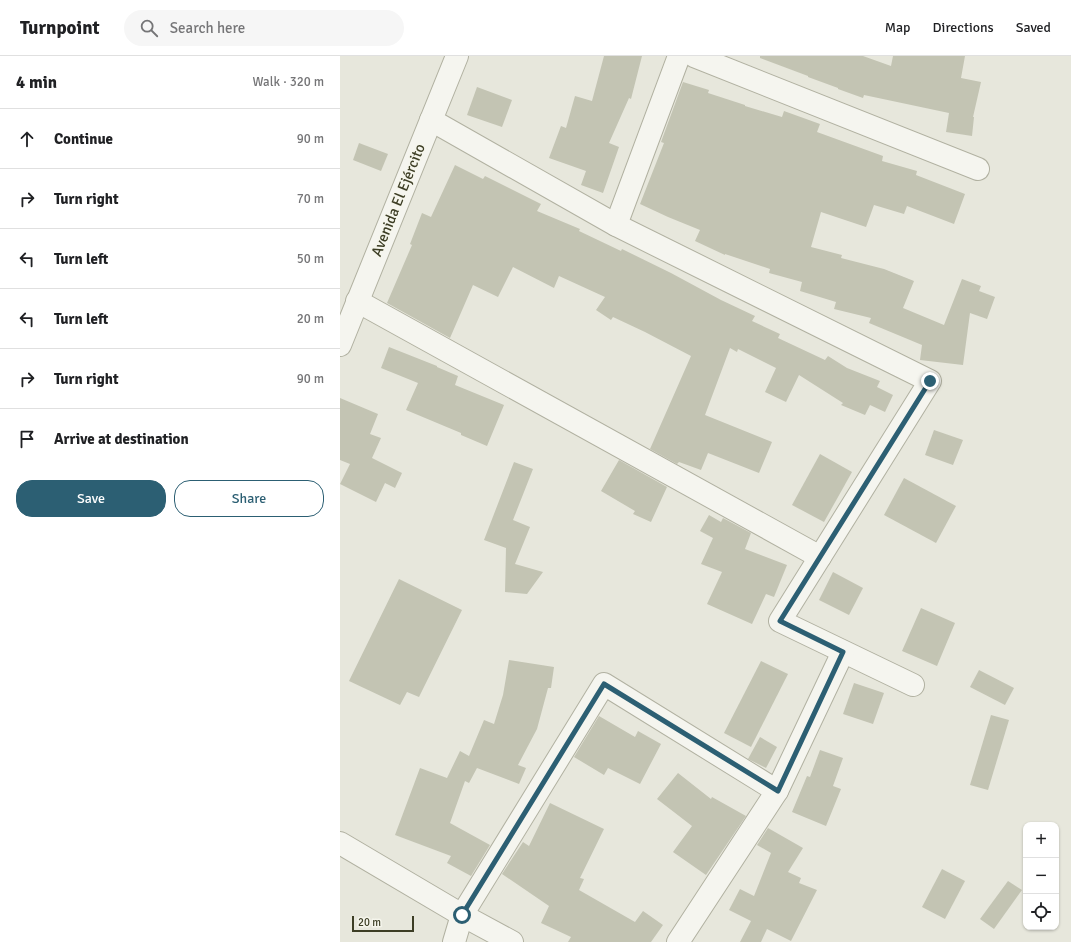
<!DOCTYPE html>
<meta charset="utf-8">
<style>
body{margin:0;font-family:Signika,sans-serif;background:#f6f6f6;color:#202124}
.controls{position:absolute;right:12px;bottom:12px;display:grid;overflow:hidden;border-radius:8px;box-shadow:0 1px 3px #0004}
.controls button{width:36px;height:36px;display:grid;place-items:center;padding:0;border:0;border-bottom:1px solid #e0e0e0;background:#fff;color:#202124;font:20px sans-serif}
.scale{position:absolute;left:12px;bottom:10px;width:62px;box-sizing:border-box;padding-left:4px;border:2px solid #3d3e25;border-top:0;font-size:11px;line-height:14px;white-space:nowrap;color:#3d3e25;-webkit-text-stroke:3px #f5f5ec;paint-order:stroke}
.stop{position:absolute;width:12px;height:12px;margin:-9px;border:3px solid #2c5f73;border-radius:50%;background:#fff}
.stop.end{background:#2c5f73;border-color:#fff;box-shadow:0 1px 4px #0008}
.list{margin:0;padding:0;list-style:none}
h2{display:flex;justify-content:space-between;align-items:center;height:52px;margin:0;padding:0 16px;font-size:17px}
h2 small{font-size:13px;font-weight:400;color:#757577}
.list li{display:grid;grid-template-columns:26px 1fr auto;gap:12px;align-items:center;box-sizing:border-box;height:60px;padding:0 16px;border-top:1px solid #e0e0e0}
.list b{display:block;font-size:15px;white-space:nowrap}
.list em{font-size:13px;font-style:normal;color:#757577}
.actions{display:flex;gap:8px;padding:12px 16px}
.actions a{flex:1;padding:9px 0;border:1px solid #2c5f73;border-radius:16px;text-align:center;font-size:14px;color:#2c5f73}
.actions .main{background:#2c5f73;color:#fff}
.icon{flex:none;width:22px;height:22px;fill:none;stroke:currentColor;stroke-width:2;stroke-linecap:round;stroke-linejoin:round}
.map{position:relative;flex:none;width:731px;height:886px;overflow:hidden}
header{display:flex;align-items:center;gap:24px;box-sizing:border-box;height:56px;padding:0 20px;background:#fff;border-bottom:1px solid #e0e0e0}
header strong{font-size:19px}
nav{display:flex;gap:22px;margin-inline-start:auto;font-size:14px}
.search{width:280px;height:36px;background:#f6f6f6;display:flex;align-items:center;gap:10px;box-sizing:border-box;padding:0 14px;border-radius:22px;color:#757577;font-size:15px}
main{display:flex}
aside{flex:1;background:#fff}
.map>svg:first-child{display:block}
</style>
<header>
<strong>Turnpoint</strong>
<div class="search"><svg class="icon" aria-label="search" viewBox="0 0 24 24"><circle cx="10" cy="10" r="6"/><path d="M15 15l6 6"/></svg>Search here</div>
<nav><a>Map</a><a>Directions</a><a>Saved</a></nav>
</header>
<main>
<aside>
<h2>4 min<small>Walk · 320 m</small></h2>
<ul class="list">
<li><svg class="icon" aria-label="ahead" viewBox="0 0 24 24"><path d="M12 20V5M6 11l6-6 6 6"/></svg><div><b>Continue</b></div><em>90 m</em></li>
<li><svg class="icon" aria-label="right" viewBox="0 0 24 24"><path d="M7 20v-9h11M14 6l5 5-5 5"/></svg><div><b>Turn right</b></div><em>70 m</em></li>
<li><svg class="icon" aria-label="left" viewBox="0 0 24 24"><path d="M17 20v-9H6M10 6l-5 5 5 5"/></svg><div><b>Turn left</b></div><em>50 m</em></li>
<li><svg class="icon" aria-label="left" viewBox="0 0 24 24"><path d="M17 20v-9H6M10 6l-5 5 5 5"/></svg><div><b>Turn left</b></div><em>20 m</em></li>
<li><svg class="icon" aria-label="right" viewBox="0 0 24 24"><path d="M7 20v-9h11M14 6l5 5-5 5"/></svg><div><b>Turn right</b></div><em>90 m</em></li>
<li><svg class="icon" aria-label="arrive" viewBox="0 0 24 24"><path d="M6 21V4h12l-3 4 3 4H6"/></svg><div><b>Arrive at destination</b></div></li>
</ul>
<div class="actions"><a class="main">Save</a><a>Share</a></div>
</aside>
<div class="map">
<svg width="731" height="886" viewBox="0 0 731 886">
<rect width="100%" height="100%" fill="#e7e7dc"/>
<g fill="#c3c4b3">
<polygon points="264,0 302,0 291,43 289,42 269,87 279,91 263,137 241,129 246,115 209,102 221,70 226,72 235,40 252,45"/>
<polygon points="420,0 523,0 551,10 553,0 625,0 621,22 641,26 633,61 634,61 632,80 606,76 609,57 524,39 523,42 498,33 498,32 468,21 468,20 420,2"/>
<polygon points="343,26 369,34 368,37 405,49 405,50 442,61 444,55 480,68 477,76 543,100 542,105 577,115 576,119 625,138 614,168 567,150 564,158 534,149 526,171 481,156 471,191 502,199 501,202 544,213 574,225 563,252 604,269 622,223 641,230 639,235 655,241 647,263 630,257 623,309 580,304 582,289 529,267 531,262 494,253 496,246 460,235 462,226 429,217 430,213 385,198 385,199 355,185 360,174 328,161 300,148 324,87 321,86"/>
<polygon points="137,31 172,44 162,71 127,59"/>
<polygon points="19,87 48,98 41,115 13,104"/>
<polygon points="115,109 143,123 145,120 201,148 197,155 240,173 239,175 281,195 282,193 331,217 381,244 415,260 412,265 440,278 438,282 485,304 488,300 507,312 540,325 537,331 553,339 545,356 530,349 525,359 501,349 503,347 459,319 446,346 425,336 436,312 398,293 397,296 390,292 365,359 432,386 419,417 368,397 361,414 339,406 337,408 310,393 351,300 305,276 273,261 271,264 256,254 265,241 219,220 214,232 173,211 158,241 133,229 110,282 47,247 72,189 70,188 82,157 91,161"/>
<polygon points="49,291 97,310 97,311 118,320 115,329 164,349 147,390 121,379 121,377 66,354 78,327 41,312"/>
<polygon points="0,342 38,358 30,378 41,382 32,402 62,417 55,432 45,427 36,446 0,428 10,408 0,404"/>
<polygon points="594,374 623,384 613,409 585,399"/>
<polygon points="480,398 512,416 484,466 452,449"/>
<polygon points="279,404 327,431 311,466 293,458 295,455 261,435"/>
<polygon points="174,406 193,413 173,464 190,471 175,508 203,516 187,538 165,536 166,492 144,484"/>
<polygon points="564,422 616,450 596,487 544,459"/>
<polygon points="369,459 381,466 383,462 411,477 405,493 447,509 434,541 426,538 412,568 367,548 382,516 361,508 373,482 360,475"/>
<polygon points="493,516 523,532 509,559 479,544"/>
<polygon points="59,523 122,554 79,641 67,636 60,649 9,625"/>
<polygon points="581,552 615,567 597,610 562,595"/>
<polygon points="169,604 214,611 211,632 208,632 197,673 178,709 186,712 179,728 137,712 129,727 125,725 110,767 150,789 131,820 107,807 111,800 55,779 80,712 107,722 120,695 129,700 144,664 154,668 163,639"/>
<polygon points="421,605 448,618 411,691 384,677"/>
<polygon points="639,614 674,632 665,649 630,631"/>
<polygon points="514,627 544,637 533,668 503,658"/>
<polygon points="651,659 669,664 648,734 630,729"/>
<polygon points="259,660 295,681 298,675 321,688 300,728 268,712 264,719 234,701"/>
<polygon points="420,681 437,691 426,712 408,703"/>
<polygon points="480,694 503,702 493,730 501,733 486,770 452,756 467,720 470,721"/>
<polygon points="338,717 371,743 372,741 406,760 366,819 333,796 352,770 317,743"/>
<polygon points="210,747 264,773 240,822 244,823 239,834 295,866 303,855 323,869 311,886 228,886 231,881 201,867 209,850 162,818 183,786 189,790"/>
<polygon points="428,772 463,792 448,816 461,822 459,827 477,834 451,885 427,873 421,886 400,886 411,865 389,854 400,833 414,840 431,797 417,789"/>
<polygon points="602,813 625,825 605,863 582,851"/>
<polygon points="668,825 682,834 654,873 640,863"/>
</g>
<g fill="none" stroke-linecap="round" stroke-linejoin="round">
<defs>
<g id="minor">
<polyline points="354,0 638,113"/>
<polyline points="91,64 276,169 590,325 440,565 573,629"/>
<polyline points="276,169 339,0"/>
<polyline points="17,245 480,501"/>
<polyline points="0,289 117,0"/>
<polyline points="0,787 122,859 172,886"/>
<polyline points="114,886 122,859 264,628 437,735"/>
<polyline points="338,886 437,735 503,596"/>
</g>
</defs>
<use href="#minor" stroke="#b1b1a1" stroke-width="24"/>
<use href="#minor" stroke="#f5f5ef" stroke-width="22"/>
</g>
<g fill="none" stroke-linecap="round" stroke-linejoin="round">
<polyline stroke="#2c5f73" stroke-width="5" points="122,859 264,628 438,735 503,596 440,565 590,325"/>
</g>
<g text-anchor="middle" stroke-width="3" stroke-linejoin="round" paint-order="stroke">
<g font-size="15" fill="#3d3e25" stroke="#f5f5ec">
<text transform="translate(58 144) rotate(-68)" y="5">Avenida El Ejército</text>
</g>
</g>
</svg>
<div class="controls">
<button>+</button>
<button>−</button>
<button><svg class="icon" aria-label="locate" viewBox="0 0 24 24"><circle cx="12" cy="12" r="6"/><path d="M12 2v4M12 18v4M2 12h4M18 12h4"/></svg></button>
</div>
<div class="scale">20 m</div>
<div class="stop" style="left:122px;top:859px"></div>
<div class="stop end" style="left:590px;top:325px"></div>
</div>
</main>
